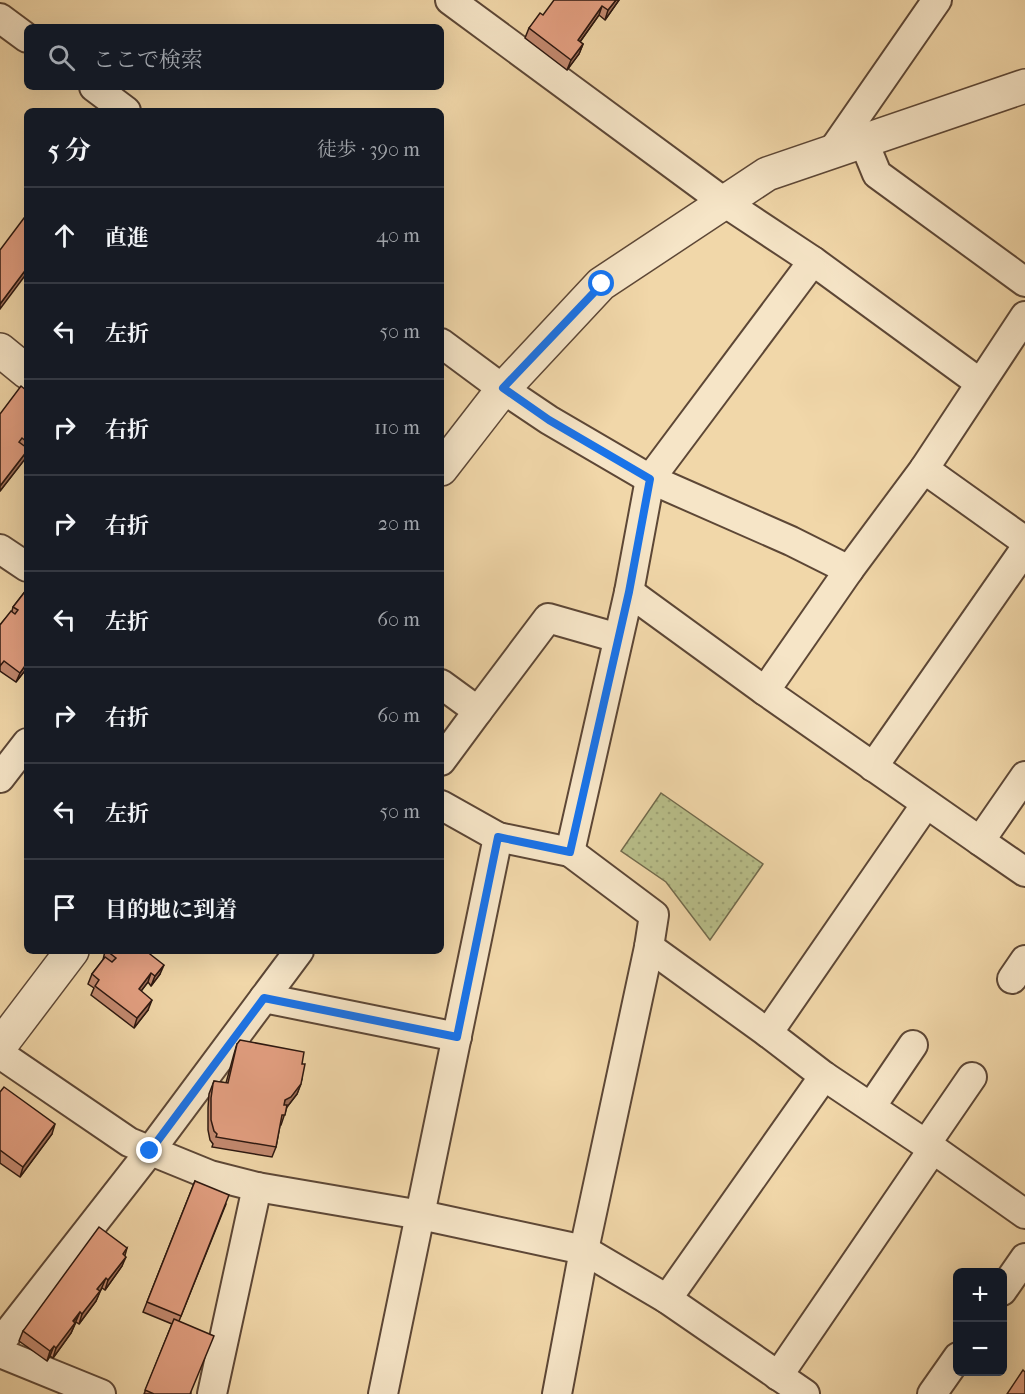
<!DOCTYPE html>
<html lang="ja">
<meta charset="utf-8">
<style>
body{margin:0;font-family:"IM FELL French Canon","Noto Serif JP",serif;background:#20242c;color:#f1f3f6}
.controls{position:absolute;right:18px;bottom:18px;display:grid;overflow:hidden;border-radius:9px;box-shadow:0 6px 24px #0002}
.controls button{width:54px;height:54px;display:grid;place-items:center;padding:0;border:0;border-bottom:2px solid #363941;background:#171b24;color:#f1f3f6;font:30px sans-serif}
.stop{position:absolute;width:18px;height:18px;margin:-14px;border:4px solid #1a73e8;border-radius:50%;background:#fff}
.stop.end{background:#1a73e8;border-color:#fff;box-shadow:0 2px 6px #0008}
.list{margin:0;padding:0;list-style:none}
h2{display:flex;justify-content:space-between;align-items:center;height:78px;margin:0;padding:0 24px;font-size:26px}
h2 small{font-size:20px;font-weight:400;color:#9ea1a6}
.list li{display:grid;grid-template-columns:39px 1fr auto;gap:18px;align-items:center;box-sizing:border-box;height:96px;padding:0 24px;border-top:2px solid #363941}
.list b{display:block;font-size:22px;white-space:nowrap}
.list em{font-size:20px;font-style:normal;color:#9ea1a6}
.icon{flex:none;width:33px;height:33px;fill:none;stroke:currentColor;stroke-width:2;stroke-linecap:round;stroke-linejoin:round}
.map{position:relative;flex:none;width:1025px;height:1394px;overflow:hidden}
.search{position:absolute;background:#171b24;box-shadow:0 6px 24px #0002;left:24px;top:24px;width:420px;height:66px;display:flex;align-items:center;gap:15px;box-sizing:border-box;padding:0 21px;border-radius:9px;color:#9ea1a6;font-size:22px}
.panel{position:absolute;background:#171b24;box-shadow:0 6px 24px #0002;left:24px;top:108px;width:420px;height:846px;border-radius:9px}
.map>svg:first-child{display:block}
</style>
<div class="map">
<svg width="1025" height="1394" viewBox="0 0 1025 1394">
<defs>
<pattern id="park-dots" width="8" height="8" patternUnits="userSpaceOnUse" patternTransform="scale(1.5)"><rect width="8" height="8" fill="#b8be89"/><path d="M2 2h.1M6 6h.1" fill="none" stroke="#9ea375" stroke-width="1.8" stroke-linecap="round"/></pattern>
</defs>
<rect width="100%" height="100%" fill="#f1d7a9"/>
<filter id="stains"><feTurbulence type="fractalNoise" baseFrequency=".00333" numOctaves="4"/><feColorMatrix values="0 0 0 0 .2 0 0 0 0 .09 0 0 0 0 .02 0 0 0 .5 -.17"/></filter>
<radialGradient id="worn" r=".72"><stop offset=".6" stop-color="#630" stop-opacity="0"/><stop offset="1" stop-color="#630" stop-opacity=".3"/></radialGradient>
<polygon fill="url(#park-dots)" stroke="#726a4c" stroke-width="1.5" points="661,793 763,864 710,940 666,882 621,851"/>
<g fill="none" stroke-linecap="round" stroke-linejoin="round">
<defs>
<g id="minor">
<polyline points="450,0 724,202 813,261 980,383"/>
<polyline points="0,18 27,38"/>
<polyline points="94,87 126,111"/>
<polyline points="863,140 877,174 1025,282"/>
<polyline points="833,150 937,0"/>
<polyline points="441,343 503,389 549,420 650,479 791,541 849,570"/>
<polyline points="924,469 1025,541"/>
<polyline points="0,549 27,567"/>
<polyline points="629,592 650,479 813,261"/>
<polyline points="441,684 478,711 441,761"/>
<polyline points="478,711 548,618 618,638"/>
<polyline points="873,767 1025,549"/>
<polyline points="1025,776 980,841 1025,872"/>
<polyline points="0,778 27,743"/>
<polyline points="441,805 498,837 570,852 629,592 765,691"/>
<polyline points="980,841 765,691 849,570 924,469 1025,316"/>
<polyline points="649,947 768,1033 824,1076 933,1149 1025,1214"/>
<polyline points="1012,979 1025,960"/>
<polyline points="264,998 457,1037"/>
<polyline points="768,1033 926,804"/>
<polyline points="0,1054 129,1142 210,1175 257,1187 421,1215 584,1250 667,1299 805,1394"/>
<polyline points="871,1107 913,1045"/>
<polyline points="926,1144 972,1077"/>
<polyline points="1002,1291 1025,1258"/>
<polyline points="667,1299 824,1076"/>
<polyline points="0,1343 150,1151 299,951"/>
<polyline points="0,1353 101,1394"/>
<polyline points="778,1376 933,1149"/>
<polyline points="212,1394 257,1187"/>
<polyline points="383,1394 498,837"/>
<polyline points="557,1394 584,1250 649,947 654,915 570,852"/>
<polyline points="932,1394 958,1357"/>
</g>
<g id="tertiary">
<polyline points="0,350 27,372"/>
<polyline points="441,469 503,389 601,284 767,174 1025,86"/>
<polyline points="0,1046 72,951"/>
</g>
</defs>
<use href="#minor" stroke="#5d4736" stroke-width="32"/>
<use href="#tertiary" stroke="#5d4736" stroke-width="36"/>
<use href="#minor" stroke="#f6e5c7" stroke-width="28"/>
<use href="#tertiary" stroke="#f6e5c7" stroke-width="33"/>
</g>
<g fill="#c3896f" stroke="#2c170f" stroke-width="1.5">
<polygon points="619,0 605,20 599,15 580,42 583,44 579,54 567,70 525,38 529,28 543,15"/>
<polygon points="27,391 27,455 26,454 25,459 0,491"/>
<polygon points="27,589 27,668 16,682 0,671 0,625 12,611 13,607"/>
<polygon points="105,951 146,951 160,974 151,986 148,982 141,991 148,1010 134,1028 91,995 94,988 88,984 92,974 103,960"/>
<polygon points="237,1044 302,1064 302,1079 297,1094 287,1107 281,1125 280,1125 276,1147 272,1157 212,1147 213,1144 210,1140 208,1130 208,1108 209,1094 214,1081 226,1083 234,1054"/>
<polygon points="0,1092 52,1134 20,1177 0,1163"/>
<polygon points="195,1181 226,1204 179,1321 191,1394 144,1394 172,1324 143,1312"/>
<polygon points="127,1248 122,1266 105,1290 102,1288 100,1291 96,1301 79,1324 76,1322 71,1333 53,1358 50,1356 47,1361 19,1341 23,1331"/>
</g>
<g fill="#9f6f5a" stroke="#2c170f" stroke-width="1.5">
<polygon points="616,0 619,0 605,20 608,10"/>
<polygon points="602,6 599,15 574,50 578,40"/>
<polygon points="583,44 579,54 567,70 571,60"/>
<polygon points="27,268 27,273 0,309 0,304"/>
<polygon points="27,451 25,459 0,491 0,486"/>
<polygon points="27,663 27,668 16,682 20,673"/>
<polygon points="164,965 160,974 151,986 155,976"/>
<polygon points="151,973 148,982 135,999 139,989"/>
<polygon points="152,1000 148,1010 134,1028 137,1018"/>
<polygon points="301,1084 297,1094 287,1107 281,1110 285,1100"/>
<polygon points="55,1124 52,1134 20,1177 23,1167"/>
<polygon points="126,1257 122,1266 105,1290 108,1280"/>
<polygon points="106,1278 96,1301 79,1324 82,1314 97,1289"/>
<polygon points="80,1312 71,1333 53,1358 56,1348"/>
<polygon points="54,1346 50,1356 47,1361 50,1351"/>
</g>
<g fill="#e39f81" stroke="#2c170f" stroke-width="1.5">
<polygon points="554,0 616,0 608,10 602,6 578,40 583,44 571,60 529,28 540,13 543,15"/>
<polygon points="27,214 27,268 0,304 0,250"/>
<polygon points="21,386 27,391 27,442 22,438 19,442 27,448 27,451 0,486 0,414"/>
<polygon points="27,589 27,663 20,673 4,661 0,666 0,625 11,611 15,614 18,610 13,607"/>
<polygon points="107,951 146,951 164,965 155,976 151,973 139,989 152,1000 137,1018 95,986 99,980 92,974 105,957 112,962 116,958"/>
<polygon points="240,1040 304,1052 302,1064 305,1064 301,1084 291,1097 285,1100 284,1105 287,1105 285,1115 282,1115 276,1147 216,1137 217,1134 214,1131 211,1120 211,1098 213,1084 214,1081 228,1083 237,1044"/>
<polygon points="4,1087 55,1124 23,1167 0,1150 0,1092"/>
<polygon points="195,1181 229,1195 181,1316 147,1302"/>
<polygon points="99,1227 127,1248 123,1254 126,1257 108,1280 106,1278 97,1289 100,1291 82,1314 80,1312 73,1321 75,1323 56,1348 54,1346 50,1351 23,1331"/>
<polygon points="174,1319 214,1336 190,1394 154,1394 145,1390"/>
<polygon points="1023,1370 1025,1372 1025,1394 1007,1394"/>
</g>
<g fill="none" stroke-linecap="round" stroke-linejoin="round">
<polyline stroke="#1a73e8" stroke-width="8" points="150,1151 264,998 457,1037 498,837 570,852 629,592 650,479 549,420 503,388 602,284"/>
</g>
<rect width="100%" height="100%" filter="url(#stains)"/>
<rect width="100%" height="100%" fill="url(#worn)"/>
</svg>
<div class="controls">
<button>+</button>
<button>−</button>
</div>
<div class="stop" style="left:602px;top:284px"></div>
<div class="stop end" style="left:150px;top:1151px"></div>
<div class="search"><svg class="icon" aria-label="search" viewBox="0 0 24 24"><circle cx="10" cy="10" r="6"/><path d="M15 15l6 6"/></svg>ここで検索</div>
<section class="panel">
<h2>5 分<small>徒歩 · 390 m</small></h2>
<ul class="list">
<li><svg class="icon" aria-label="ahead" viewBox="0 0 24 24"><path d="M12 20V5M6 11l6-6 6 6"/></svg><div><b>直進</b></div><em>40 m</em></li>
<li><svg class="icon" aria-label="left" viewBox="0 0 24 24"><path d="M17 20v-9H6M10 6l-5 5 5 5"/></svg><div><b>左折</b></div><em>50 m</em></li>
<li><svg class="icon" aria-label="right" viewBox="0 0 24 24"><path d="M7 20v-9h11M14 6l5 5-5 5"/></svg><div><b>右折</b></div><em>110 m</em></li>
<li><svg class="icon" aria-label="right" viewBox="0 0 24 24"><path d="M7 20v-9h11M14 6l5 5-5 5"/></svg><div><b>右折</b></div><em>20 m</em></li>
<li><svg class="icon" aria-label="left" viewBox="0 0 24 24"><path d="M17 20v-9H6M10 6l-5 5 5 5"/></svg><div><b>左折</b></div><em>60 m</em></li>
<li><svg class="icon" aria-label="right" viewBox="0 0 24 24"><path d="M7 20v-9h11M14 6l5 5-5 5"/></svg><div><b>右折</b></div><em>60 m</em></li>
<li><svg class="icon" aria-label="left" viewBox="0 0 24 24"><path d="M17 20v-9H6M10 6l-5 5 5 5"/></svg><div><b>左折</b></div><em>50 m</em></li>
<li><svg class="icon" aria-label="arrive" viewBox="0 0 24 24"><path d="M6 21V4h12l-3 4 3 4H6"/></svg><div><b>目的地に到着</b></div></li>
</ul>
</section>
</div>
